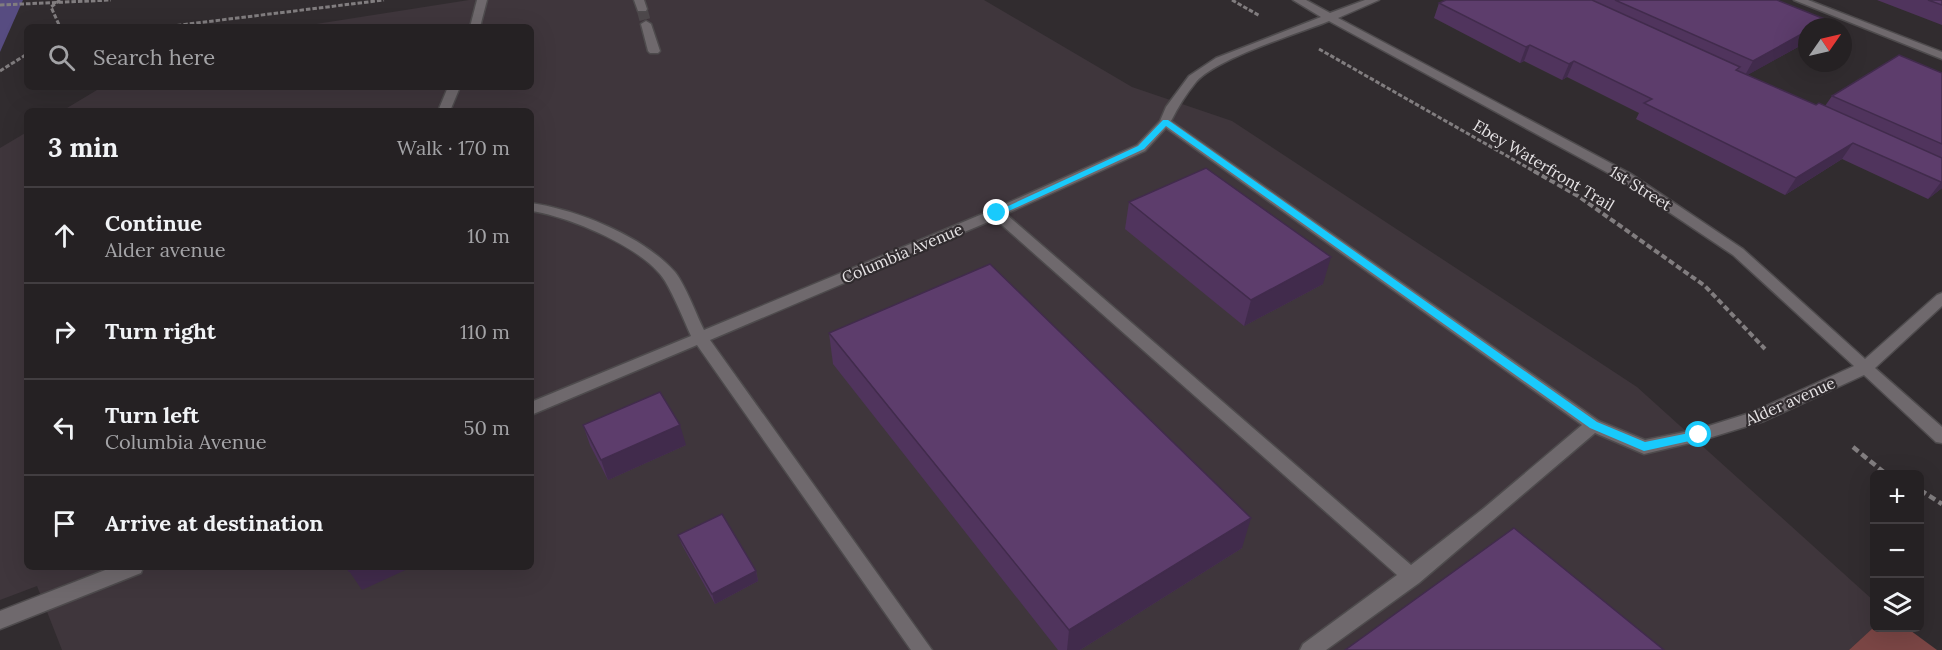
<!DOCTYPE html>
<meta charset="utf-8">
<style>
body{margin:0;font-family:Lora,serif;background:#312e30;color:#f1f3f6}
.controls{position:absolute;right:18px;bottom:18px;display:grid;overflow:hidden;border-radius:9px;box-shadow:0 6px 24px #0002}
.controls button{width:54px;height:54px;display:grid;place-items:center;padding:0;border:0;border-bottom:2px solid #423e41;background:#252123;color:#f1f3f6;font:30px sans-serif}
.compass{position:absolute;left:1798px;top:18px;width:54px;height:54px;border-radius:50%;background:#252123;box-shadow:0 6px 24px #0002;rotate:56deg}
.stop{position:absolute;width:18px;height:18px;margin:-14px;border:4px solid #19cafc;border-radius:50%;background:#fff}
.stop.end{background:#19cafc;border-color:#fff;box-shadow:0 2px 6px #0008}
.list{margin:0;padding:0;list-style:none}
h2{display:flex;justify-content:space-between;align-items:center;height:78px;margin:0;padding:0 24px;font-size:26px}
h2 small{font-size:20px;font-weight:400;color:#a3a3a6}
.list li{display:grid;grid-template-columns:39px 1fr auto;gap:18px;align-items:center;box-sizing:border-box;height:96px;padding:0 24px;border-top:2px solid #423e41}
.list b{display:block;font-size:22px;white-space:nowrap}
.list p{margin:0;font-size:20px;white-space:nowrap;color:#a3a3a6}
.list em{font-size:20px;font-style:normal;color:#a3a3a6}
.icon{flex:none;width:33px;height:33px;fill:none;stroke:currentColor;stroke-width:2;stroke-linecap:round;stroke-linejoin:round}
.map{position:relative;flex:none;width:1942px;height:650px;overflow:hidden}
.search{position:absolute;background:#252123;box-shadow:0 6px 24px #0002;left:24px;top:24px;width:510px;height:66px;display:flex;align-items:center;gap:15px;box-sizing:border-box;padding:0 21px;border-radius:9px;color:#a3a3a6;font-size:22px}
.panel{position:absolute;background:#252123;box-shadow:0 6px 24px #0002;left:24px;top:108px;width:510px;height:462px;border-radius:9px}
.map>svg:first-child{display:block}
</style>
<div class="map">
<svg width="1942" height="650" viewBox="0 0 1942 650">
<rect width="100%" height="100%" fill="#312c2f"/>
<polygon fill="#3f363c" points="469,0 984,0 1132,87 1232,121 1637,387 1874,601 1874,627 1849,650 62,650 37,586 0,600 0,148 27,132 27,567 531,567 531,111 62,111 102,87 531,87 531,27 297,27"/>
<polygon fill="#7b4645" points="1874,627 1907,628 1937,650 1849,650"/>
<polygon fill="#574c81" points="0,0 23,0 0,52"/>
<g fill="none" stroke-linecap="round" stroke-linejoin="round">
<polyline stroke="#4c474a" stroke-width="11" stroke-dasharray="11 6" stroke-linecap="butt" points="642,9 646,24"/>
<defs>
<g id="minor">
<polygon points="477,0 487,0 480,27 470,27"/>
<polygon points="634,0 644,0 647,9 646,11 638,11"/>
<path d="M1293,0h13l24,13 35,-13h14l-41,18 293,156 112,75 122,110 72,-64 5,-2v13l-67,62 67,59v16l-6,-1 -72,-67 -100,46 -65,20 -55,13 -49,-21 -176,150 -93,67h-26l3,-6 94,-69 -402,-356 -285,121 222,310h-21l-214,-305 -166,70v-13l160,-66c-8,-18 -16,-38 -26,-55 -20,-33 -97,-65 -134,-70v-8c47,7 112,33 144,69 11,14 21,42 29,58l288,-120 145,-65 23,-24 6,-14 23,-31 27,-18 105,-41zM1329,21l292,159 112,75 121,111 -101,46 -54,17 -54,11 -46,-19 -428,-300c7,-14 15,-27 25,-39 21,-24 101,-48 133,-61zM1166,128l416,297 -98,83 -73,57 -405,-351 139,-63z"/>
<polygon points="1794,0 1808,0 1942,52 1942,59"/>
<polygon points="646,21 651,24 660,51 658,53 650,53 648,51 641,24"/>
<polygon points="448,87 460,87 450,111 438,111"/>
<polygon points="113,567 143,567 141,573 0,629 0,611"/>
</g>
</defs>
<use href="#minor" stroke="#4e4b4d" stroke-width="3"/>
<g stroke="#817d7f" stroke-width="3" stroke-dasharray="4.5 2" stroke-linecap="butt">
<polyline points="60,0 51,7 60,27"/>
<polyline points="1232,0 1260,16"/>
<polyline points="164,27 384,0"/>
<polyline points="1319,49 1537,173"/>
<polyline points="0,71 27,54"/>
</g>
<polyline stroke="#817d7f" stroke-width="4" stroke-dasharray="6 3" stroke-linecap="butt" points="1534,171 1578,196 1705,286 1765,349"/>
<g stroke="#817d7f" stroke-width="4.5" stroke-dasharray="7 4" stroke-linecap="butt">
<polyline points="1853,447 1886,474"/>
<polyline points="1920,490 1942,504"/>
</g>
<use href="#minor" fill="#6f696d" fill-rule="evenodd"/>
<polyline stroke="#817d7f" stroke-width="3" stroke-dasharray="4.5 2" stroke-linecap="butt" points="0,5 111,0"/>
</g>
<g fill="#50345d">
<polygon points="1446,0 1777,0 1827,20 1824,27 1807,27 1807,42 1747,75 1816,105 1825,106 1832,96 1942,73 1942,188 1928,199 1842,159 1785,195 1636,119 1639,113 1567,77 1562,80 1524,61 1520,63 1434,18 1439,3"/>
<polygon points="1877,0 1942,0 1942,25"/>
<polygon points="1129,202 1323,284 1244,326 1125,229"/>
<polygon points="829,333 1242,548 1080,650 1058,650 833,364"/>
<polygon points="583,425 686,445 608,480 590,445"/>
<polygon points="678,535 756,571 758,581 715,604 682,545"/>
</g>
<g fill="#412b4c">
<polygon points="1827,20 1824,27 1815,27"/>
<polygon points="1807,31 1807,42 1744,77 1753,61"/>
<polygon points="1530,45 1524,61 1520,63 1526,47"/>
<polygon points="1574,61 1567,77 1562,80 1569,64"/>
<polygon points="1853,143 1842,159 1785,195 1796,178"/>
<polygon points="1942,181 1942,188 1928,199 1941,182"/>
<polygon points="1331,257 1323,284 1244,326 1251,300"/>
<polygon points="680,425 686,445 608,480 601,460"/>
<polygon points="1251,518 1242,548 1080,650 1067,650 1069,630"/>
<polygon points="358,567 412,567 362,590 349,571"/>
<polygon points="756,571 758,581 715,604 712,594"/>
</g>
<g fill="#5d3d6c" stroke="#412b4c" stroke-width="1.5">
<polygon points="1446,0 1592,0 1740,67 1736,70 1816,105 1819,103 1942,158 1942,181 1941,182 1853,143 1796,178 1644,103 1652,99 1574,61 1569,64 1530,45 1526,47 1439,3"/>
<polygon points="1615,0 1777,0 1827,20 1815,27 1807,27 1807,31 1753,61"/>
<polygon points="1928,0 1942,0 1942,5"/>
<polygon points="1899,55 1942,73 1942,144 1832,96"/>
<polygon points="1206,168 1331,257 1251,300 1129,202"/>
<polygon points="990,264 1251,518 1069,630 829,333"/>
<polygon points="660,392 680,425 601,460 583,425"/>
<polygon points="722,514 756,571 712,594 678,535"/>
<polygon points="1514,528 1664,650 1345,650"/>
<polygon points="347,567 358,567 349,571"/>
</g>
<polygon fill="#19cafc" points="1163,120 1168,120 1597,422 1645,442 1699,431 1705,435 1703,438 1644,451 1590,428 1166,126 1144,149 1000,215 993,213 1138,146"/>
<g text-anchor="middle" stroke-width="4.5" stroke-linejoin="round" paint-order="stroke">
<g font-size="16" fill="#e6e3e5" stroke="#312c2f">
<text transform="translate(1544 165) rotate(31)" y="6">Ebey Waterfront Trail</text>
<text transform="translate(1641 188) rotate(32)" y="6">1st Street</text>
<text transform="translate(902 253) rotate(-23)" y="6">Columbia Avenue</text>
<text transform="translate(1790 401) rotate(-24)" y="6">Alder avenue</text>
</g>
</g>
</svg>
<div class="controls">
<button>+</button>
<button>−</button>
<button><svg class="icon" aria-label="layers" viewBox="0 0 24 24"><path d="M12 4l9 5-9 5-9-5zM3 14l9 5 9-5"/></svg></button>
</div>
<svg class="compass" viewBox="-18 -18 36 36"><path d="M0-13l5 13h-10z" fill="#e53935"/><path d="M0 13l5-13h-10z" fill="#a3a3a6"/></svg>
<div class="stop" style="left:1699px;top:435px"></div>
<div class="stop end" style="left:997px;top:213px"></div>
<div class="search"><svg class="icon" aria-label="search" viewBox="0 0 24 24"><circle cx="10" cy="10" r="6"/><path d="M15 15l6 6"/></svg>Search here</div>
<section class="panel">
<h2>3 min<small>Walk · 170 m</small></h2>
<ul class="list">
<li><svg class="icon" aria-label="ahead" viewBox="0 0 24 24"><path d="M12 20V5M6 11l6-6 6 6"/></svg><div><b>Continue</b><p>Alder avenue</p></div><em>10 m</em></li>
<li><svg class="icon" aria-label="right" viewBox="0 0 24 24"><path d="M7 20v-9h11M14 6l5 5-5 5"/></svg><div><b>Turn right</b></div><em>110 m</em></li>
<li><svg class="icon" aria-label="left" viewBox="0 0 24 24"><path d="M17 20v-9H6M10 6l-5 5 5 5"/></svg><div><b>Turn left</b><p>Columbia Avenue</p></div><em>50 m</em></li>
<li><svg class="icon" aria-label="arrive" viewBox="0 0 24 24"><path d="M6 21V4h12l-3 4 3 4H6"/></svg><div><b>Arrive at destination</b></div></li>
</ul>
</section>
</div>
